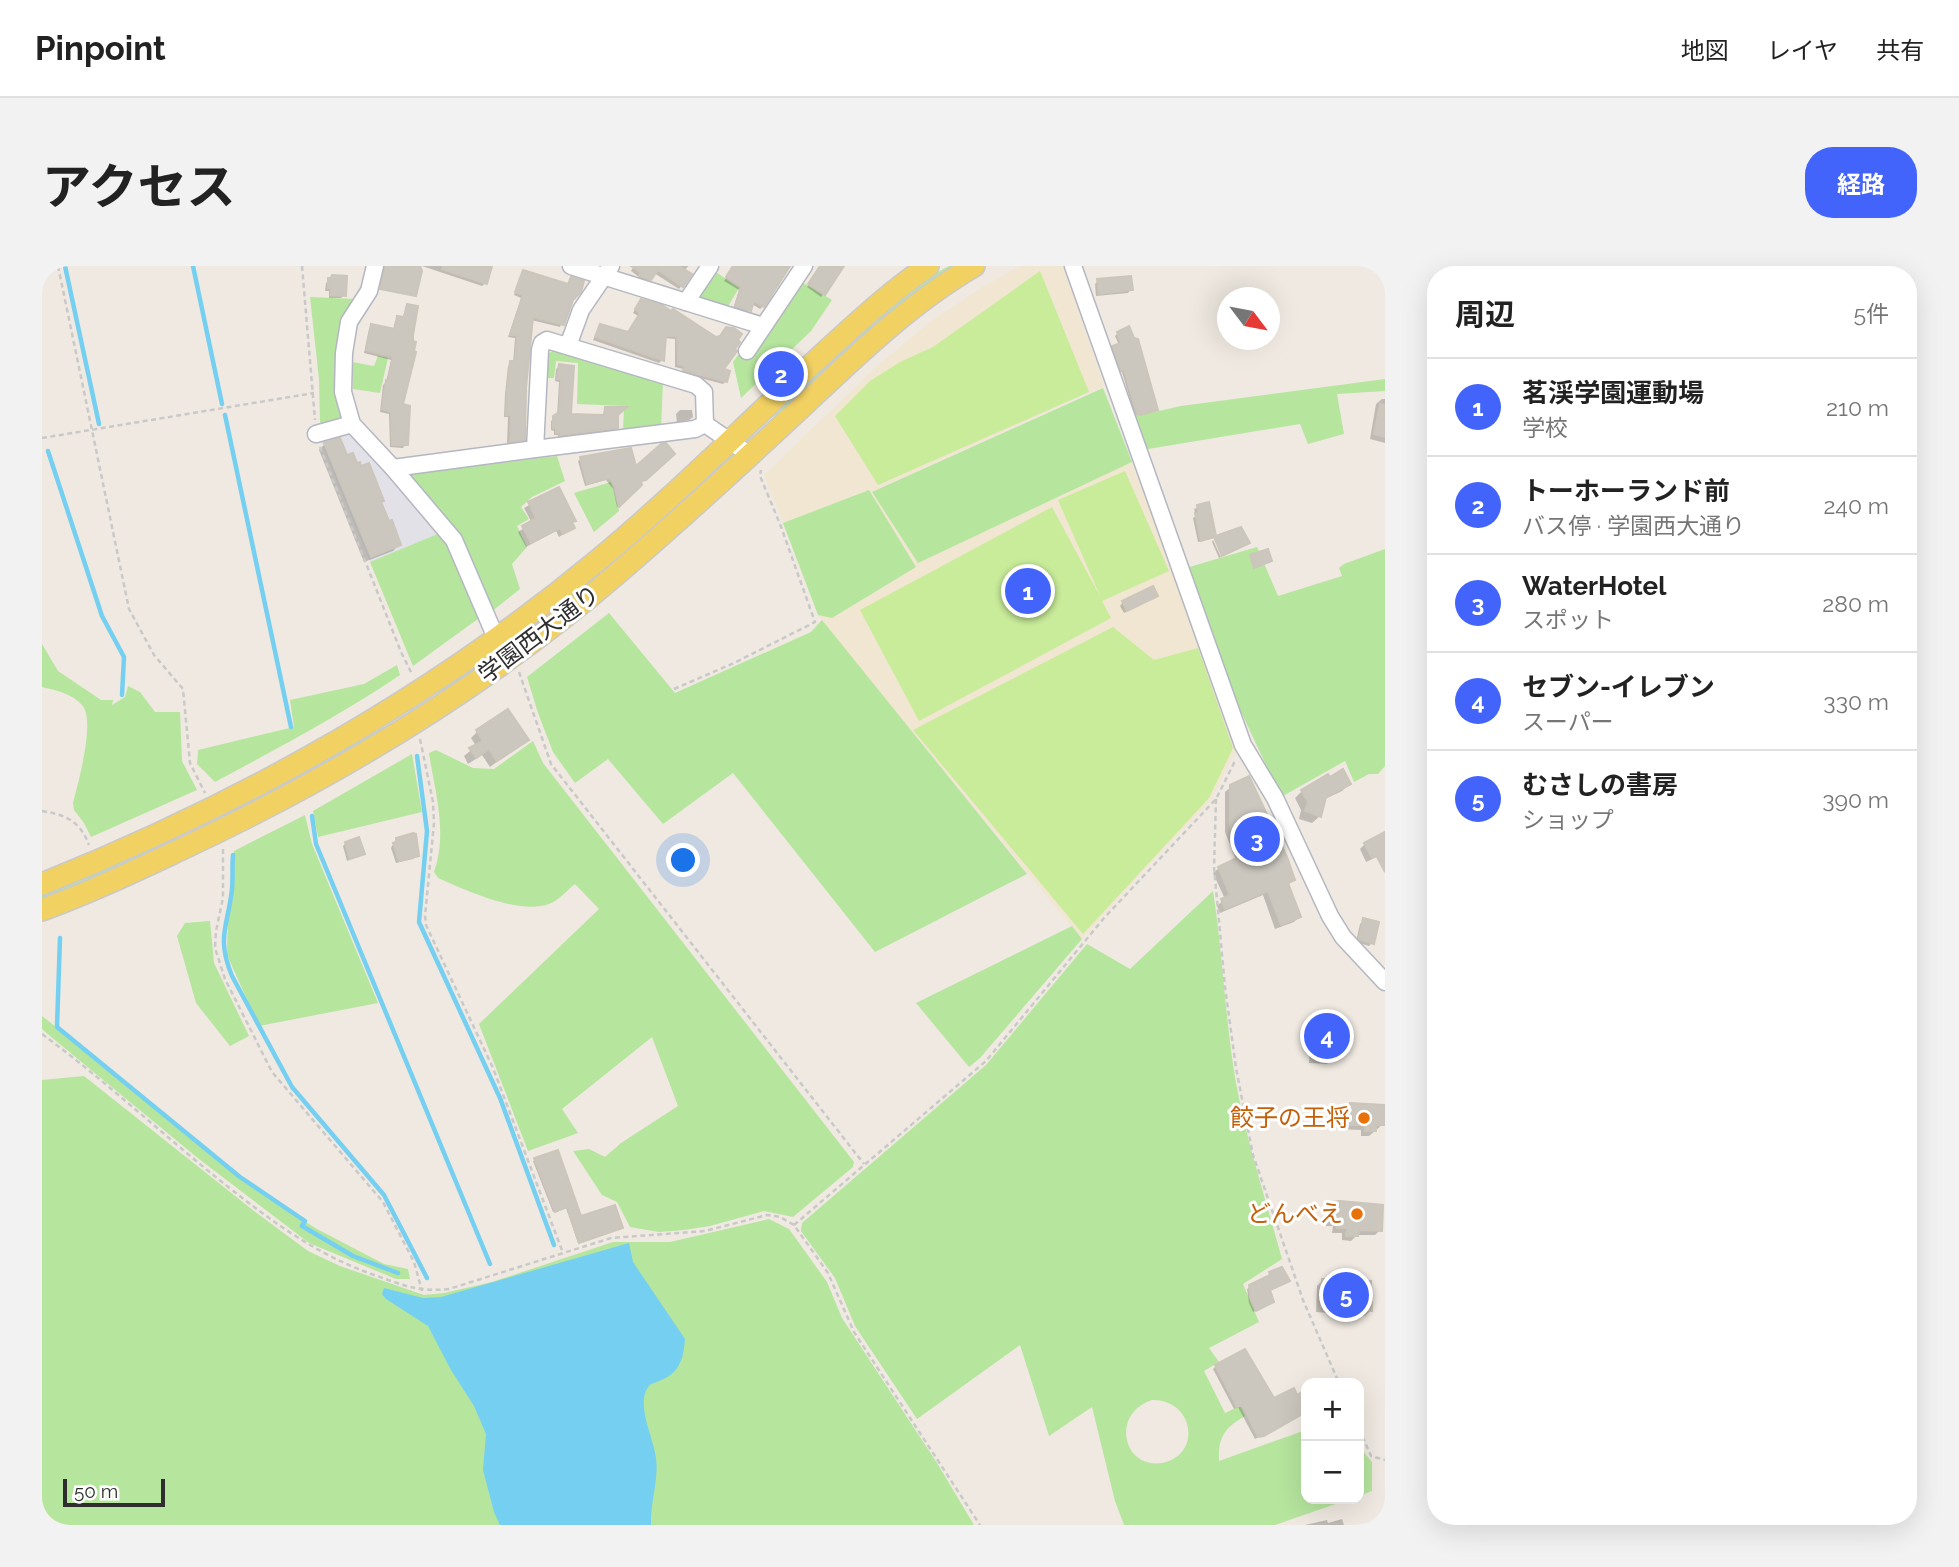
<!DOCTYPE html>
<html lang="ja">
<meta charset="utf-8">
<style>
body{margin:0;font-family:Raleway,"Noto Sans JP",sans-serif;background:#f2f2f2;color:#222}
.controls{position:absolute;right:21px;bottom:21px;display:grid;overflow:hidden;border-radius:14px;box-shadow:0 7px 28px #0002}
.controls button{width:63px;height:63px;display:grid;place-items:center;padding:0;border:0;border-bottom:2px solid #e0e0e0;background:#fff;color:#222;font:35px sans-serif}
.compass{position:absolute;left:1175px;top:21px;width:63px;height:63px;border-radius:50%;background:#fff;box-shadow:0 7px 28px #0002;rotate:122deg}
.scale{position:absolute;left:21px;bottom:18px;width:102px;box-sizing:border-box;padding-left:7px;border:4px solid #2e2e2e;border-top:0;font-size:19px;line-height:24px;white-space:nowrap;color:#2e2e2e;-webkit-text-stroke:5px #fff;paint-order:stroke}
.you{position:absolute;left:642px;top:595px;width:24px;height:24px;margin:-18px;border:5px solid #fff;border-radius:50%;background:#1a73e8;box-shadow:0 0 0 10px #1a73e833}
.badge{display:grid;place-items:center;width:46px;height:46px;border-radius:50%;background:#4264fb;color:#fff;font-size:23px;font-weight:700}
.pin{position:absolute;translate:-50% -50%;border:4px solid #fff;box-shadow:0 2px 7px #0006}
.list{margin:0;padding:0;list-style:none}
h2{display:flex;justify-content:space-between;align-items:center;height:91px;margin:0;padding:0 28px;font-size:30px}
h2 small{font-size:23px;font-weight:400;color:#767676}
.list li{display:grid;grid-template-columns:46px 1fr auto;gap:21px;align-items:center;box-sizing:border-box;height:98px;padding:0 28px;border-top:2px solid #e0e0e0}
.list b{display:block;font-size:26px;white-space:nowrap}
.list p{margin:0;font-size:23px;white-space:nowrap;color:#767676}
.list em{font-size:23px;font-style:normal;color:#767676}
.map{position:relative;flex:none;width:1343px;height:1259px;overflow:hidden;border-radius:28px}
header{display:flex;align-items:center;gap:42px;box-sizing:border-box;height:98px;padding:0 35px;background:#fff;border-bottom:2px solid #e0e0e0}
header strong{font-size:33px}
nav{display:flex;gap:38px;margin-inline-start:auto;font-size:24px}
.intro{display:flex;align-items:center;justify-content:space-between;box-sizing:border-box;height:168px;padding:0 42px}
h1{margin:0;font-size:49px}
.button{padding:18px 32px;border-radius:28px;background:#4264fb;color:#fff;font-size:24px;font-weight:700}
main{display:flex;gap:42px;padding:0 42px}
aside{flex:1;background:#fff;border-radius:28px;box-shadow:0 7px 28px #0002}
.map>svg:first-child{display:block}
</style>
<header>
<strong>Pinpoint</strong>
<nav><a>地図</a><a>レイヤ</a><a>共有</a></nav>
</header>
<div class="intro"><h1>アクセス</h1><a class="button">経路</a></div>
<main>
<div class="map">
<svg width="1343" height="1259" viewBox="0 0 1343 1259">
<rect width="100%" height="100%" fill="#efe9e1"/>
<polygon fill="#e3e1e8" points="306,163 357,218 398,267 328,296 278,174"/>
<polygon fill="#f0e6d1" points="978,0 1021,0 1062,120 830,226 876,297 1090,196 1159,380 1195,482 1169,534 1104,602 1040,673 843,434 776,349 790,352 826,224 741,257 722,209 834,101 888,56 939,22"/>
<g fill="#b6e59e" fill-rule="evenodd">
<polygon points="907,0 917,0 754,137 727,153 704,174 809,71 878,16"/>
<polygon points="671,4 697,22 685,42 657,33 655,29"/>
<polygon points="758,15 790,34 769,65 699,132 691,96 696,89 706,92"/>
<polygon points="268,31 313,33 303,154 281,161 278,156 277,113"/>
<polygon points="513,83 621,116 619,162 581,166 582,140 535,138 536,97 514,95 512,112 505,112 506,88"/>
<polygon points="336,90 346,92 338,127 311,123 310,96 332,100"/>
<polygon points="1343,113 1343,125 1295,128 1302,168 1266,178 1258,158 1100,184 1090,151 1139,140"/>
<polygon points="1061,122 1090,196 876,297 830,226"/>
<polygon points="693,188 695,192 581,296 419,417 395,427 375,439 373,436 661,212 675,204"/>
<polygon points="515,190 523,215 490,231 479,241 487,253 475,260 485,281 470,298 478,323 449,346 365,208"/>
<polygon points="569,216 577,245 552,266 532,227"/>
<polygon points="827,224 874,301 790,352 776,349 741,257"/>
<polygon points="398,267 409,277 440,350 371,400 328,296"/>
<polygon points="1215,281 1236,330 1300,310 1297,302 1302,298 1343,283 1343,500 1336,508 1327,508 1312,516 1303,495 1239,531 1187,420 1144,302"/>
<polygon points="567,347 633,427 769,366 780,354 985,608 833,686 691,507 621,558 566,493 533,517 511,486 496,447 485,411"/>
<path d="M0,378l16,27 43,29h12l-1,5 13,-8 3,-11 12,6 15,20h25l2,49 15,29 -106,47 -7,-14 -10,-13 -1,-7c5,-20 23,-83 9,-98 -9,-11 -27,-15 -40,-18z"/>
<path d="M355,399l3,10c-59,40 -122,73 -185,107l-18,-18 1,-14 96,-23 -4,-27 74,-16z"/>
<polygon points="362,452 248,522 181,552 179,549 211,529"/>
<path d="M491,475l10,22 311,399 -1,5 -60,50 -29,-6 -54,15 -26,4 -25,2 -29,-5 -13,-25 -15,-7 -29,-44 16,-2 16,8 16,-14 57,-37 -26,-69 -90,72 16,24 -50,18 -49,-127 120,-115 -24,-25c-8,6 -17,17 -26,20 -30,11 -84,-14 -111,-26l-4,-6c14,-39 1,-79 -5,-119l7,-3 37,18 21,1z"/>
<polygon points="370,488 380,546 276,571 271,545"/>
<polygon points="263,549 270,578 336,737 217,760 185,689 186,649 192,618 192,585"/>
<polygon points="147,569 30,625 0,632 0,626 119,576"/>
<path d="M1171,625c10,64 12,128 23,192 11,60 30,117 46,176l-39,25 16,38 -50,26 10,14 -15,9 21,42 15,-7 5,10c-20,12 -27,20 -26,45l87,-31v69h44l-75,26h-151l-9,-24 -23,-94 -43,29 -29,-91 -103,74 -62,-93 -20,-48 -34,-47 1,-8 184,-158 101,-121 43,25zM1110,1134c43,-1 50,56 10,63 -40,6 -51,-50 -10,-63z"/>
<polygon points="168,655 172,697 207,770 188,780 154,737 135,670 143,657"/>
<polygon points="1030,660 1040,673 938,792 927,801 874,737"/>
<polygon points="0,750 123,847 224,931 275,963 342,998 366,1003 368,1013 354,1013 267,977 157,893 8,770 0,763"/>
<polygon points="42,810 212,945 266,985 298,1000 382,1029 402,1027 450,1016 571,976 628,976 727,953 747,963 785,1016 800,1052 895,1197 932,1259 0,1259 0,814"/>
<polygon points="1317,1180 1330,1196 1330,1225 1317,1230"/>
</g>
<g fill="#c9ec9a">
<polygon points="998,5 1047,126 836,219 793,150 828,115 858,96 891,81"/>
<polygon points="1083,205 1127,305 1060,335 1069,352 877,455 818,344 1010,241 1059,332 1016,234"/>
<polygon points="1071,361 1112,394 1156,382 1191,482 1167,532 1041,668 871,464"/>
</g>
<path fill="#75cff0" d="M587,977l4,19 52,77c-2,26 -8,37 -34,45 -18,16 3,54 5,74 3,22 -6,45 -5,67h-151l-6,-13 -11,-42 3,-36 -12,-28 -23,-36 -23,-44 -42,-27 -4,-5 2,-6 39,10 18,-1z"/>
<g fill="#0003">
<polygon points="380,0 449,0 444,17 440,20"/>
<polygon points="592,0 646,0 642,6 647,9 637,23 612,7 605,16 595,13 597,11 589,5"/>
<polygon points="692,0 745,0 721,40 718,43 710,38 705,47 691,43 697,24 682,15"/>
<polygon points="779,0 801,0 779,31 765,21"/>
<polygon points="482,6 525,20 529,13 529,33 518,61 489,54 481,173 478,176 465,178 466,151 462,151 463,128 466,100 471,97 473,72 466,71 479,32 472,29"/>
<polygon points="290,10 302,29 299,32 287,32 287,25 283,25 284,17"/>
<polygon points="1056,15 1089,23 1086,27 1054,30 1053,18"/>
<polygon points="596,38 679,104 684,115 681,118 639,107 641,103 633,101 633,73 622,72 620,94 617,97 551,74 558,60 585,68 596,50 591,47"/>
<polygon points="365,40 358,139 364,178 361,182 348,181 347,148 338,146 341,119 344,116 349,94 322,87 327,63 330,60 351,65 353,55 356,52 360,53"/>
<polygon points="1076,67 1114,143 1111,146 1093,150 1080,106 1077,107 1069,84 1077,79 1073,70"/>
<polygon points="517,100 528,149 560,151 563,143 575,148 575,161 572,164 516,171 516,169 512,169 512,165 509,164 509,155 515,150 517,116 513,115 514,103"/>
<polygon points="1340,133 1343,133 1343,177 1328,173 1334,138"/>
<polygon points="638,144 650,144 651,151 647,154 635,157 634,148"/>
<polygon points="283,178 318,203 357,278 351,285 322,296 277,184"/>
<polygon points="631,188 598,216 599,219 575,241 571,223 564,214 543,220 536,195 539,193 593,203"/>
<polygon points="516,223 531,262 517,271 514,265 484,281 476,266 490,257 482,242"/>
<polygon points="1166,238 1173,272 1156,276 1151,252 1154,250 1152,243"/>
<polygon points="1171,274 1179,291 1177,292 1170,276"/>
<polygon points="1114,330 1082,347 1078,340 1081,336"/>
<polygon points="435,466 484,474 448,501 440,489 426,498 422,490 434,480 429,472"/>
<polygon points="1307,518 1300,525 1281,534 1278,550 1270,557 1257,553 1259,544 1253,532 1260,525"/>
<polygon points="1189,521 1251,614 1245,620 1257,651 1252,656 1233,663 1221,629 1178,647 1175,640 1183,633 1171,607 1177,602 1194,594 1183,566 1183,526"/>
<polygon points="354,573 375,589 371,593 354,597 349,582"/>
<polygon points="304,577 321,588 305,595 301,580"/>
<polygon points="1323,578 1343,587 1324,596 1318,583"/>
<polygon points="1322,654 1330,677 1327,680 1314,676 1318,658"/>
<polygon points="1274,754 1291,789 1285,798 1267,797 1269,759"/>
<polygon points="1308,839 1340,859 1327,870 1319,870 1319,864 1297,863 1298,851"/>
<polygon points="515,886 538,952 578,962 536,977 524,942 511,946 491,895"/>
<polygon points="1291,937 1338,964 1333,969 1315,969 1309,975 1300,974 1300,967 1290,967 1291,960 1284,960 1286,943"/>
<polygon points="1228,1007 1246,1015 1226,1025 1230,1036 1211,1046 1207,1037 1205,1023 1226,1012"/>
<polygon points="1280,1015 1328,1045 1323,1050 1274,1046 1275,1020"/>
<polygon points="1174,1100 1231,1135 1259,1148 1213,1173 1196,1141 1192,1143 1171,1103"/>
<polygon points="1300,1253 1302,1259 1263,1259 1285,1254 1286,1257"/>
</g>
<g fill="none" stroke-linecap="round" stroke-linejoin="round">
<g stroke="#75cff0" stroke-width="4.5">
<polyline points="23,0 57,158"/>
<polyline points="151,0 180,138"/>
<polyline points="183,149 249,461"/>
<polyline points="6,185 60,350 82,391 80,429"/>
<polyline points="375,490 385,565 377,656 458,832 512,979"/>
<polyline points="270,550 274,578 448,998"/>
<path d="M191,589c-1,11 0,23 -1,34 -4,37 -16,48 0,87l60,111 92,108 43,83"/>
<polyline points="18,672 15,761 198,911 263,955 260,960 311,990 356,1007"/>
</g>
</g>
<g fill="#cbc7bf" stroke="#cbc5ba" stroke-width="2">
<polygon points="343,0 378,0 380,5 374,30 338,23"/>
<polygon points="401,0 450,0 445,18 400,3"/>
<polygon points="589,0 637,0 650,8 641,21 616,4 609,14 597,10 599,7"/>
<polygon points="691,0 748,0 722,41 712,35 709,45 693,40 699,21 684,11"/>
<polygon points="778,0 802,0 783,29 766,18"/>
<polygon points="481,4 526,18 529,11 542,15 539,26 531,34 522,59 491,51 484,122 483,174 468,176 469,149 464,149 465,124 468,95 473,95 475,69 468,69 481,29 473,26"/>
<polygon points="290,9 305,10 304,30 289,29 289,22 286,22 286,12 289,12"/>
<polygon points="1089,10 1091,24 1057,28 1055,13"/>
<polygon points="599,33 620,39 629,45 631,43 674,71 678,70 684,61 692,62 700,68 696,74 698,76 693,83 695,85 682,103 688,105 685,116 641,104 643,100 636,98 635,70 624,70 622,95 553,71 558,58 586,66 598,47 593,43"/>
<polygon points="365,38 376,40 371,69 371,75 374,76 372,85 374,86 361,138 368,140 366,179 350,179 349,146 340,143 344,114 346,114 351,91 324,84 329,58 353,63 355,50 362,51"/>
<polygon points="1087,60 1092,72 1096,73 1116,144 1098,149 1095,148 1082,104 1079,105 1070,80 1079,77 1075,66"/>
<polygon points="517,98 532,100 529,148 562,149 563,141 585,141 576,149 576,162 518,169 518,167 514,167 514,162 511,162 511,150 517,146 519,113 515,113"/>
<polygon points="1338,138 1343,139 1343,171 1332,168"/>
<polygon points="298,172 305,189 311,187 315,197 318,196 319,200 327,197 342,235 339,236 347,255 350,254 359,279 329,291 282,177"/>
<polygon points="624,177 633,188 604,214 599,215 600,219 577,241 573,220 567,212 545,218 538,191 589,182 594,200 619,178"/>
<polygon points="517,221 534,255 530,256 533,262 521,268 518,262 489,277 480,260 494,252 486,236"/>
<polygon points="1167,236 1174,270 1199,261 1208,277 1180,290 1172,271 1174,270 1159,275 1153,247 1156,247 1155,239"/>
<polygon points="1226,283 1230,295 1212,302 1208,289"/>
<polygon points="1111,320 1116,330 1085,345 1080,335"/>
<polygon points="466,443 487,474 455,495 447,483 434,492 427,482 441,475 434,464"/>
<polygon points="1301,503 1309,518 1284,531 1279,551 1263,545 1266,536 1259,524 1286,508 1288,511"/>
<polygon points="1207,510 1245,591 1253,614 1246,617 1259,651 1239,659 1226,625 1183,643 1179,633 1188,629 1176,601 1199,590 1188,560 1188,519"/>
<polygon points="1343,566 1343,606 1334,589 1330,592 1322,577"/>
<polygon points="371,567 374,568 377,590 357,595 351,577 354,576 354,572"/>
<polygon points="317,571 323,588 308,593 303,576"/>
<polygon points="1321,652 1337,656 1332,678 1317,673"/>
<polygon points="1274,752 1297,753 1296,787 1293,787 1292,793 1272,792"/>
<polygon points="1308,837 1342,839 1342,859 1334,859 1334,865 1323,865 1323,859 1302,859 1302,844 1308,844"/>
<polygon points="516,884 539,950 573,939 581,962 537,977 525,941 513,946 492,892"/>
<polygon points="1298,935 1341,939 1340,965 1317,964 1316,970 1304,970 1305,962 1295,962 1295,955 1288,955 1291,936"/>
<polygon points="1240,1001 1248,1015 1228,1024 1232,1036 1214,1045 1209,1034 1207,1019 1228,1009 1227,1006"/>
<polygon points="1280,1013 1329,1015 1330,1045 1279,1041"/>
<polygon points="1203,1083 1232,1132 1252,1122 1255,1129 1260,1126 1264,1134 1264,1146 1222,1170 1216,1171 1200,1139 1195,1141 1173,1099"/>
</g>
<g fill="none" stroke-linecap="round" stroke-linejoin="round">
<defs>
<g id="minor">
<polyline points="333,0 327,25 307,56 302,87 301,126 310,158 351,202 412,274 454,372"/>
<polyline points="529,0 721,60"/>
<polyline points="1031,0 1201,479 1233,532 1288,650 1301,671 1343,716"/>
<polyline points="644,36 668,0"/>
<polygon points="505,74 654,119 662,126 663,158 653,163 493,183 498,84 500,77"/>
<polyline points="526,80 539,44 569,0"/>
<polyline points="705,85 762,0"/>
<polyline points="663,158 708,189"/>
<polyline points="274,168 310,158"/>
<polyline points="351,202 493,183"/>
</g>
<g id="major">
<path d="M0,618c199,-80 390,-186 555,-323 75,-62 143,-131 214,-196 38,-35 75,-70 117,-99"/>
<path d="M0,644c49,-18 95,-40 142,-62 155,-73 304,-163 434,-275 64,-55 126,-112 187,-169 53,-50 106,-101 169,-138"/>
</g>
</defs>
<use href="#minor" stroke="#b4b7c1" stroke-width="19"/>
<use href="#major" stroke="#c9c9c9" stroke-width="24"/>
<g stroke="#c9c9c9" stroke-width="2.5" stroke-dasharray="5 3.5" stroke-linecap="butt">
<polyline points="16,0 87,343 112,389 141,423 148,497 163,527"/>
<polyline points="260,0 273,154"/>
<polyline points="714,94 739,104"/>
<polyline points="0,172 272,127"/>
<polyline points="278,181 359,386 370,408"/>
<polyline points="477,406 509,498 822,898"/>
<polyline points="632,423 692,397 773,356 738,258 718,210 719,204"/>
<polyline points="378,473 391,536 392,557 383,650 384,659 451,802 521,987"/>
<polyline points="1174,533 1172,601 1183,721 1194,802 1211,889 1261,1034 1297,1117"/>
<path d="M0,545c24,4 38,10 47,34"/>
<polyline points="181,583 181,632 174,665 173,682 183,713 230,806 341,936 372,996 380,1025"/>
<path d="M0,768c64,47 123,103 185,152 48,38 92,70 150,90 28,10 42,16 72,13l162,-51 94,-7 62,-16 13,2 14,8 34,48 26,59 126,193"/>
<polyline points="752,959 944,795 1062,652 1174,533 1193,495"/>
<polyline points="1317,1163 1329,1190 1343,1194"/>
</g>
<use href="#minor" stroke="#fff" stroke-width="16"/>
<use href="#major" stroke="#f2d163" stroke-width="21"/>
</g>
<g fill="#e8710a" stroke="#fff" stroke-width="2.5">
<circle cx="1322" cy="852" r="7"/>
<circle cx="1315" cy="948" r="7"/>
</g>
<g text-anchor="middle" stroke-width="6" stroke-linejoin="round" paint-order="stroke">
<g font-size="24" fill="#2e2e2e" stroke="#fff">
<text transform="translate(497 368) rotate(-37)" y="8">学園西大通り</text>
</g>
<g font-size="24" fill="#c56008" stroke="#fff" text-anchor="end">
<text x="1308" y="860">餃子の王将</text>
<text x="1301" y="956">どんべえ</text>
</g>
</g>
</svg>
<div class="controls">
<button>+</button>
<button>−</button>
</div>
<svg class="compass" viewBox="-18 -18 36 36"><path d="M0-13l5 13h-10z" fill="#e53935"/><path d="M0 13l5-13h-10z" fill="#767676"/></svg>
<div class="scale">50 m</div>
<div class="you"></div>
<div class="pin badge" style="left:986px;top:325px">1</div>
<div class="pin badge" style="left:739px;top:108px">2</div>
<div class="pin badge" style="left:1215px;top:573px">3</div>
<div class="pin badge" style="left:1285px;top:770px">4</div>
<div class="pin badge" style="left:1304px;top:1029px">5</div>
</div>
<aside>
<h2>周辺<small>5件</small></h2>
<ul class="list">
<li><span class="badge">1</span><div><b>茗渓学園運動場</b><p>学校</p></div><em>210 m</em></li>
<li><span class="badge">2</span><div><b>トーホーランド前</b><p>バス停 · 学園西大通り</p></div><em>240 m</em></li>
<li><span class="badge">3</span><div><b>WaterHotel</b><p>スポット</p></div><em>280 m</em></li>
<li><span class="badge">4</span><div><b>セブン-イレブン</b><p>スーパー</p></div><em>330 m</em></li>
<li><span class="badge">5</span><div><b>むさしの書房</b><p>ショップ</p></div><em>390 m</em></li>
</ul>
</aside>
</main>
